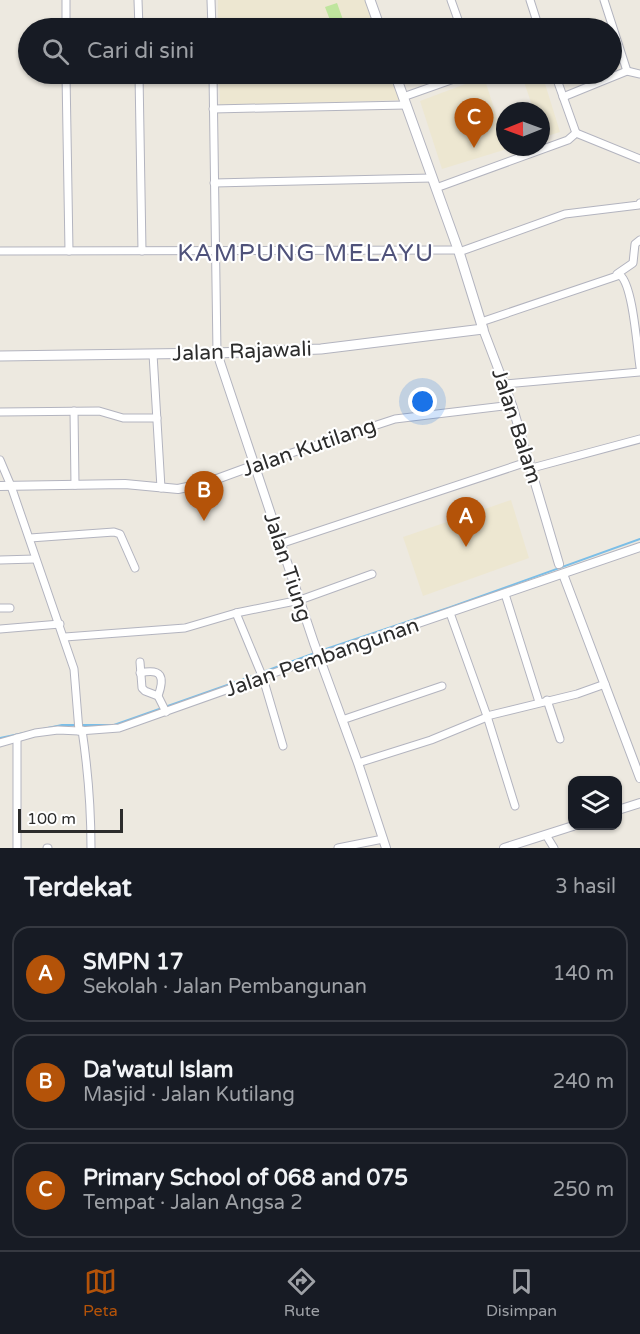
<!DOCTYPE html>
<html lang="id">
<meta charset="utf-8">
<style>
body{margin:0;font-family:"Varela Round",sans-serif;background:#242831;color:#f1f3f6}
.controls{position:absolute;right:18px;bottom:18px;display:grid;overflow:hidden;border-radius:12px;box-shadow:0 2px 4px #0004}
.controls button{width:54px;height:54px;display:grid;place-items:center;padding:0;border:0;border-bottom:2px solid #363941;background:#171b24;color:#f1f3f6;font:30px sans-serif}
.compass{position:absolute;left:496px;top:102px;width:54px;height:54px;border-radius:50%;background:#171b24;box-shadow:0 2px 4px #0004;rotate:269deg}
.scale{position:absolute;left:18px;bottom:15px;width:105px;box-sizing:border-box;padding-left:6px;border:3px solid #2c2c2c;border-top:0;font-size:16px;line-height:21px;white-space:nowrap;color:#2c2c2c;-webkit-text-stroke:4px #fff;paint-order:stroke}
.you{position:absolute;left:423px;top:402px;width:21px;height:21px;margin:-15px;border:4px solid #fff;border-radius:50%;background:#1a73e8;box-shadow:0 0 0 9px #1a73e833}
.badge{display:grid;place-items:center;width:39px;height:39px;border-radius:50%;background:#b45309;color:#fff;font-size:20px;font-weight:700}
.pin{position:absolute;translate:-50% -50px;filter:drop-shadow(0 2px 3px #0008)}
.pin::after{content:'';position:absolute;top:32px;width:21px;height:18px;background:inherit;clip-path:polygon(0 0,100% 0,50% 100%)}
.list{margin:0;padding:0;list-style:none}
h2{display:flex;justify-content:space-between;align-items:center;height:78px;margin:0;padding:0 24px;font-size:26px}
h2 small{font-size:20px;font-weight:400;color:#9ea1a6}
.list li{display:grid;grid-template-columns:39px 1fr auto;gap:18px;align-items:center;box-sizing:border-box;height:96px;margin:0 12px 12px;padding:0 12px;border:2px solid #363941;border-radius:18px}
.list b{display:block;font-size:22px;white-space:nowrap}
.list p{margin:0;font-size:20px;white-space:nowrap;color:#9ea1a6}
.list em{font-size:20px;font-style:normal;color:#9ea1a6}
.icon{flex:none;width:33px;height:33px;fill:none;stroke:currentColor;stroke-width:2;stroke-linecap:round;stroke-linejoin:round}
.map{position:relative;flex:none;width:640px;height:848px;overflow:hidden}
.search{position:absolute;background:#171b24;box-shadow:0 2px 4px #0004;left:18px;right:18px;top:18px;height:66px;display:flex;align-items:center;gap:15px;box-sizing:border-box;padding:0 21px;border-radius:33px;color:#9ea1a6;font-size:22px}
.sheet{height:402px;background:#171b24}
nav{display:flex;justify-content:space-around;align-items:center;box-sizing:border-box;height:84px;border-top:2px solid #363941;background:#171b24;font-size:16px;color:#9ea1a6}
nav a{display:grid;justify-items:center;gap:3px}
nav .on{color:#b45309}
.map>svg:first-child{display:block}
</style>
<div class="map">
<svg width="640" height="848" viewBox="0 0 640 848">
<rect width="100%" height="100%" fill="#ede9e0"/>
<g fill="#ede7d1">
<polygon points="218,0 365,0 375,28 218,28"/>
<polygon points="219,74 391,74 400,100 220,106"/>
<polygon points="502,74 542,74 560,132 541,138 541,111 534,111 523,79 505,84"/>
<polygon points="484,77 507,149 442,169 420,101"/>
<polygon points="511,500 529,558 423,596 403,537"/>
</g>
<polygon fill="#bfe59d" points="337,3 346,28 333,28 325,7"/>
<g fill="none" stroke-linecap="round" stroke-linejoin="round">
<g stroke="#7bbee7" stroke-width="2">
<polyline points="320,651 451,607 640,539"/>
<polyline points="263,672 315,653"/>
<polyline points="0,738 62,725 114,725 258,674"/>
</g>
<defs>
<g id="minor">
<polyline points="66,0 66,28"/>
<polyline points="138,0 139,28"/>
<polyline points="211,0 212,28"/>
<polyline points="451,0 461,28"/>
<polyline points="530,0 539,28"/>
<polyline points="604,0 627,71"/>
<polyline points="66,74 69,251"/>
<polyline points="139,74 142,251"/>
<polyline points="213,74 217,353"/>
<polyline points="555,74 576,133"/>
<polyline points="403,97 468,74"/>
<polyline points="563,97 627,71 640,74"/>
<polyline points="213,109 406,105"/>
<polyline points="576,133 640,159"/>
<polyline points="214,183 432,178"/>
<polyline points="436,188 568,140 576,133"/>
<polyline points="0,251 458,250"/>
<polyline points="459,252 565,214 639,205 640,203"/>
<polyline points="617,274 633,263 635,244 640,240"/>
<path d="M481,322l139,-47c13,10 17,73 20,92"/>
<polyline points="153,354 161,488"/>
<polyline points="504,384 640,372"/>
<polyline points="74,411 75,485"/>
<polyline points="0,412 99,411 123,418 157,418"/>
<polyline points="0,460 11,486 74,669 79,731"/>
<polyline points="255,465 395,419 512,405"/>
<polyline points="532,468 640,439"/>
<polyline points="30,538 114,532 120,534 135,568"/>
<polyline points="280,544 530,461"/>
<polyline points="0,560 35,559"/>
<polyline points="505,594 539,702"/>
<polyline points="0,608 10,608"/>
<polyline points="236,613 263,678 283,746"/>
<polyline points="450,613 487,716 515,806"/>
<polyline points="0,629 60,624"/>
<polyline points="65,637 185,628 236,613 300,600 372,574"/>
<polyline points="140,662 142,688 145,691 158,696 166,712"/>
<path d="M140,673c22,-5 25,4 18,23"/>
<polyline points="547,700 560,739"/>
<polyline points="487,716 577,694 605,684"/>
<polyline points="342,720 442,686"/>
<path d="M82,730c6,40 9,78 9,118"/>
<polyline points="0,743 35,733 58,730 79,731 119,728 319,657"/>
<polyline points="358,763 431,740 487,717"/>
<polyline points="546,835 554,848"/>
<polyline points="17,848 17,738"/>
<polyline points="47,848 48,848"/>
<polyline points="338,848 383,839"/>
</g>
<g id="tertiary">
<polyline points="483,329 512,405 559,564"/>
<polyline points="217,353 314,643 358,763 386,848"/>
<polyline points="0,486 125,484 178,489 206,483 255,465"/>
<polyline points="563,574 640,778"/>
<polyline points="319,657 640,547"/>
<polyline points="618,810 640,803"/>
<polyline points="504,848 573,826"/>
</g>
<g id="secondary">
<polyline points="370,0 380,28"/>
<polyline points="0,356 217,353 321,349 483,329 459,252 395,74"/>
</g>
</defs>
<use href="#minor" stroke="#b3b4bf" stroke-width="9"/>
<use href="#tertiary" stroke="#b3b4bf" stroke-width="10"/>
<use href="#secondary" stroke="#b3b4bf" stroke-width="11"/>
<use href="#minor" stroke="#fff" stroke-width="7"/>
<use href="#tertiary" stroke="#fff" stroke-width="8"/>
<use href="#secondary" stroke="#fff" stroke-width="9"/>
</g>
<g text-anchor="middle" stroke-width="4.5" stroke-linejoin="round" paint-order="stroke">
<g font-size="21" fill="#2c2c2c" stroke="#fff">
<text transform="translate(242 351) rotate(-2)" y="7">Jalan Rajawali</text>
<text transform="translate(517 426) rotate(72)" y="7">Jalan Balam</text>
<text transform="translate(309 447) rotate(-19)" y="7">Jalan Kutilang</text>
<text transform="translate(288 567) rotate(72)" y="7">Jalan Tiung</text>
<text transform="translate(322 657) rotate(-19)" y="7">Jalan Pembangunan</text>
</g>
<g font-size="24" letter-spacing="1.5" fill="#4f527a" stroke="#fff">
<text x="306" y="261">KAMPUNG MELAYU</text>
</g>
</g>
</svg>
<div class="controls">
<button><svg class="icon" aria-label="layers" viewBox="0 0 24 24"><path d="M12 4l9 5-9 5-9-5zM3 14l9 5 9-5"/></svg></button>
</div>
<svg class="compass" viewBox="-18 -18 36 36"><path d="M0-13l5 13h-10z" fill="#e53935"/><path d="M0 13l5-13h-10z" fill="#9ea1a6"/></svg>
<div class="scale">100 m</div>
<div class="you"></div>
<div class="pin badge" style="left:466px;top:547px">A</div>
<div class="pin badge" style="left:204px;top:521px">B</div>
<div class="pin badge" style="left:474px;top:148px">C</div>
<div class="search"><svg class="icon" aria-label="search" viewBox="0 0 24 24"><circle cx="10" cy="10" r="6"/><path d="M15 15l6 6"/></svg>Cari di sini</div>
</div>
<section class="sheet">
<h2>Terdekat<small>3 hasil</small></h2>
<ul class="list">
<li><span class="badge">A</span><div><b>SMPN 17</b><p>Sekolah · Jalan Pembangunan</p></div><em>140 m</em></li>
<li><span class="badge">B</span><div><b>Da'watul Islam</b><p>Masjid · Jalan Kutilang</p></div><em>240 m</em></li>
<li><span class="badge">C</span><div><b>Primary School of 068 and 075</b><p>Tempat · Jalan Angsa 2</p></div><em>250 m</em></li>
</ul>
</section>
<nav>
<a class="on"><svg class="icon" aria-label="map" viewBox="0 0 24 24"><path d="M3 6l6-2 6 2 6-2v14l-6 2-6-2-6 2zM9 4v14M15 6v14"/></svg>Peta</a>
<a><svg class="icon" aria-label="directions" viewBox="0 0 24 24"><path d="M12 3l9 9-9 9-9-9zM9 14v-3h6M13 9l2 2-2 2"/></svg>Rute</a>
<a><svg class="icon" aria-label="saved" viewBox="0 0 24 24"><path d="M7 4h10v16l-5-4-5 4z"/></svg>Disimpan</a>
</nav>
